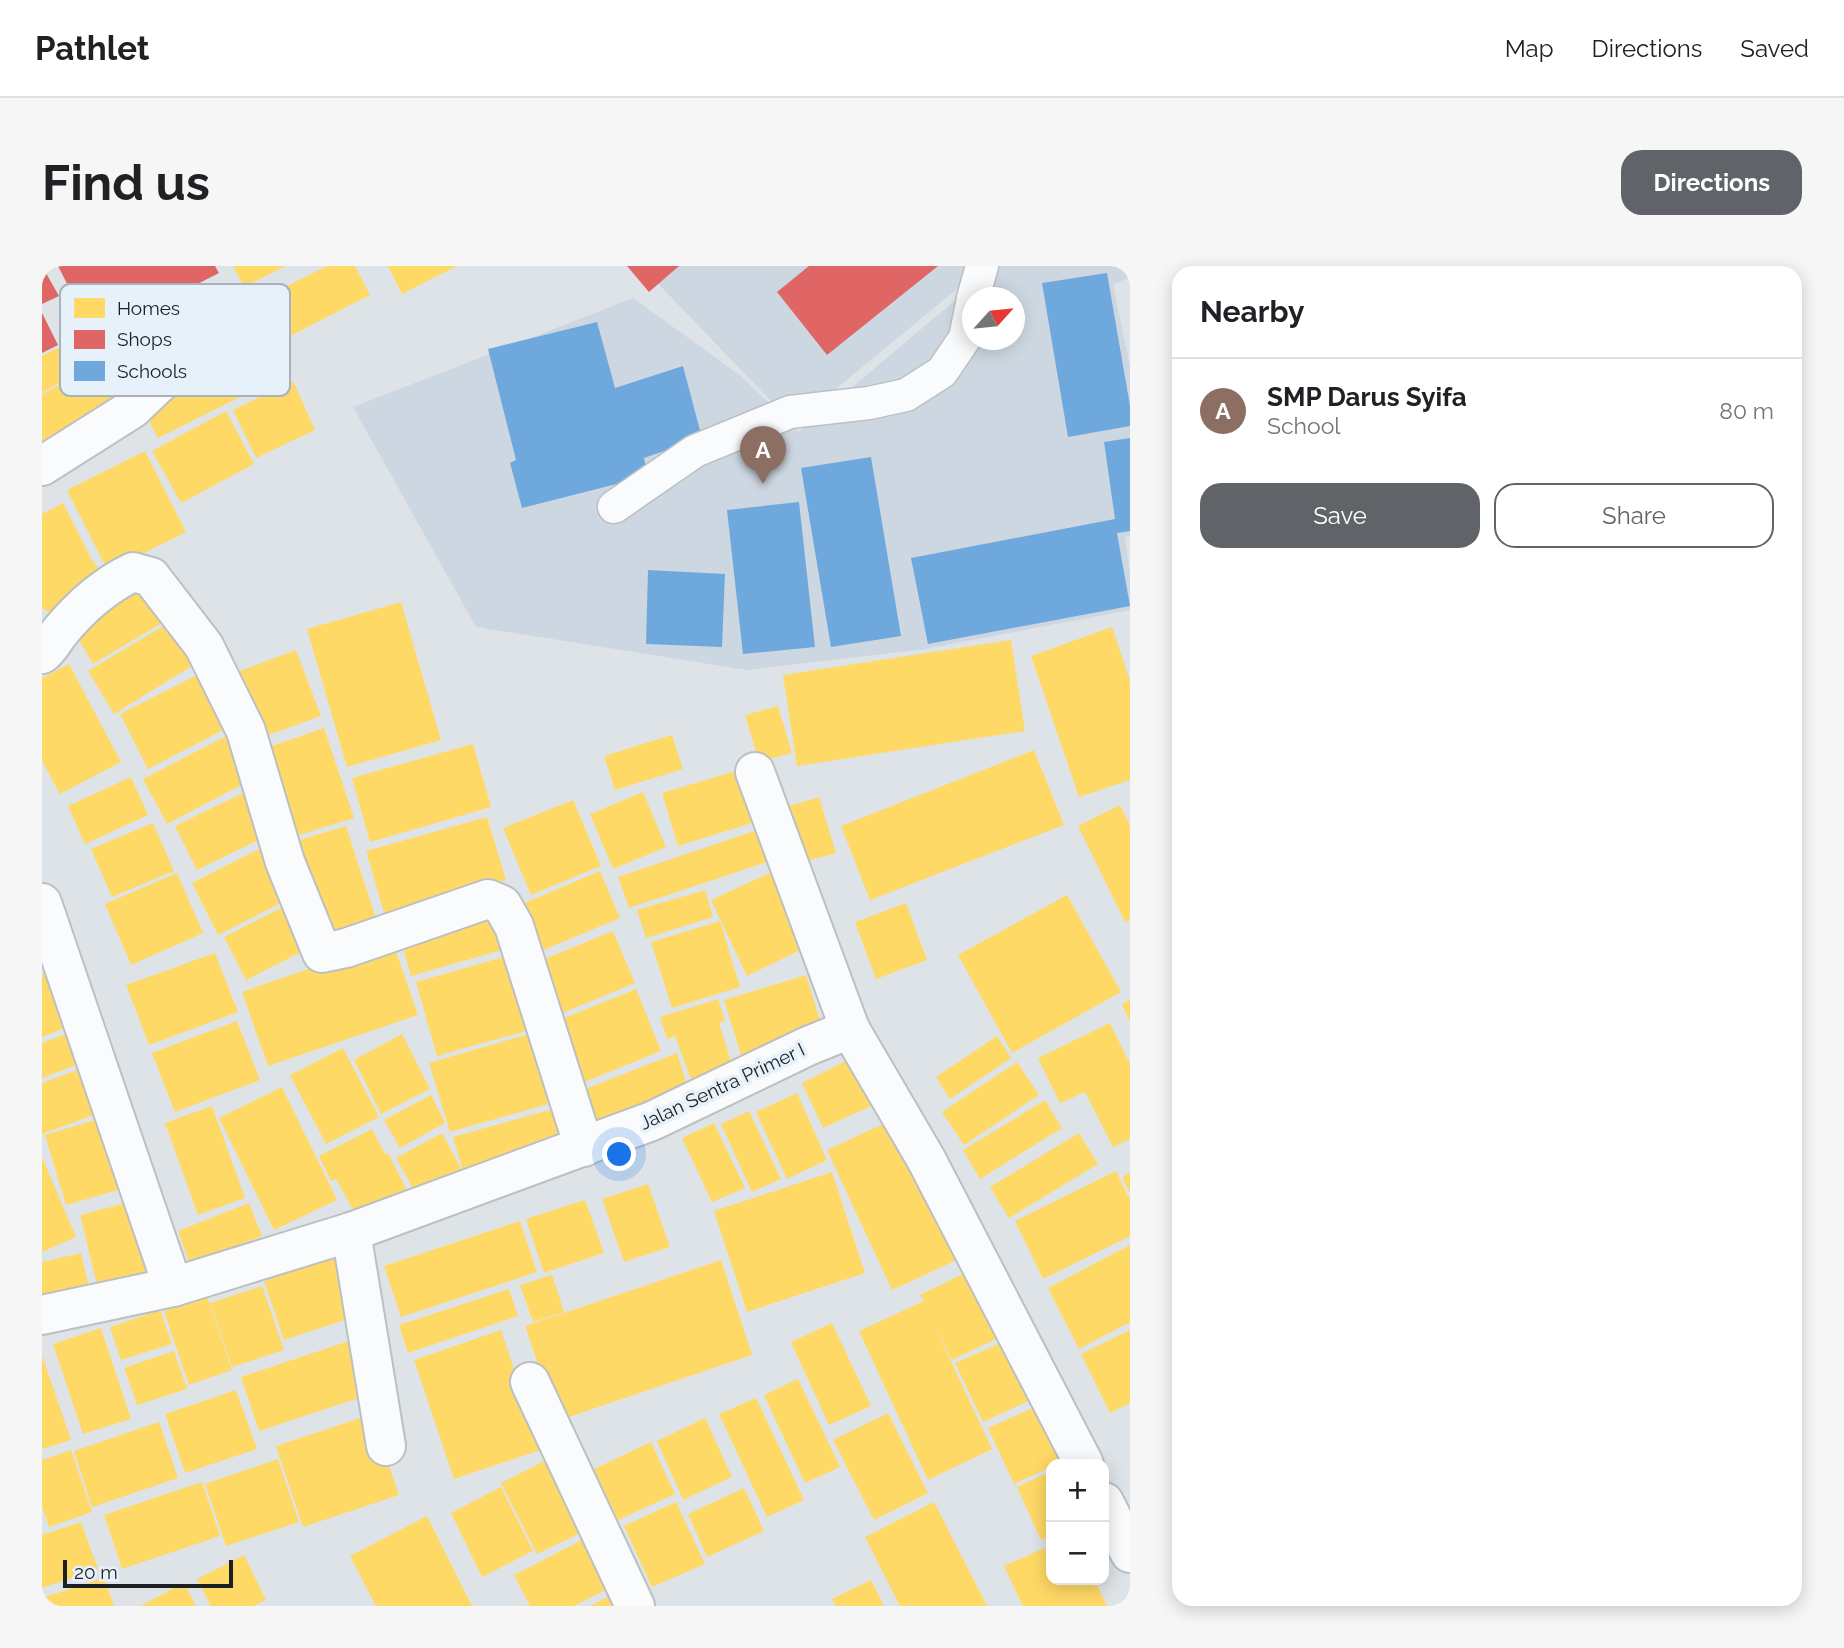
<!DOCTYPE html>
<meta charset="utf-8">
<style>
body{margin:0;font-family:Raleway,sans-serif;background:#f6f6f6;color:#202124}
.controls{position:absolute;right:21px;bottom:21px;display:grid;overflow:hidden;border-radius:14px;box-shadow:0 4px 18px #0003}
.controls button{width:63px;height:63px;display:grid;place-items:center;padding:0;border:0;border-bottom:2px solid #e0e0e0;background:#fff;color:#202124;font:35px sans-serif}
.compass{position:absolute;left:920px;top:21px;width:63px;height:63px;border-radius:50%;background:#fff;box-shadow:0 4px 18px #0003;rotate:63deg}
.scale{position:absolute;left:21px;bottom:18px;width:170px;box-sizing:border-box;padding-left:7px;border:4px solid #1c2023;border-top:0;font-size:19px;line-height:24px;white-space:nowrap;color:#1c2023;-webkit-text-stroke:5px #e6f1fa;paint-order:stroke}
.you{position:absolute;left:578px;top:889px;width:24px;height:24px;margin:-18px;border:5px solid #fff;border-radius:50%;background:#1a73e8;box-shadow:0 0 0 10px #1a73e833}
.badge{display:grid;place-items:center;width:46px;height:46px;border-radius:50%;background:#606468;color:#fff;font-size:23px;font-weight:700}
.pin{position:absolute;translate:-50% -58px;filter:drop-shadow(0 2px 4px #0008)}
.pin::after{content:'';position:absolute;top:37px;width:24px;height:21px;background:inherit;clip-path:polygon(0 0,100% 0,50% 100%)}
.list{margin:0;padding:0;list-style:none}
h2{display:flex;justify-content:space-between;align-items:center;height:91px;margin:0;padding:0 28px;font-size:30px}
h2 small{font-size:23px;font-weight:400;color:#757577}
.list li{display:grid;grid-template-columns:46px 1fr auto;gap:21px;align-items:center;box-sizing:border-box;height:105px;padding:0 28px;border-top:2px solid #e0e0e0}
.list b{display:block;font-size:26px;white-space:nowrap}
.list p{margin:0;font-size:23px;white-space:nowrap;color:#757577}
.list em{font-size:23px;font-style:normal;color:#757577}
.actions{display:flex;gap:14px;padding:21px 28px}
.actions a{flex:1;padding:16px 0;border:2px solid #606468;border-radius:21px;text-align:center;font-size:24px;color:#606468}
.actions .main{background:#606468;color:#fff}
.map{position:relative;flex:none;width:1088px;height:1340px;overflow:hidden;border-radius:21px}
header{display:flex;align-items:center;gap:42px;box-sizing:border-box;height:98px;padding:0 35px;background:#fff;border-bottom:2px solid #e0e0e0}
header strong{font-size:33px}
nav{display:flex;gap:38px;margin-inline-start:auto;font-size:24px}
.intro{display:flex;align-items:center;justify-content:space-between;box-sizing:border-box;height:168px;padding:0 42px}
h1{margin:0;font-size:49px}
.button{padding:18px 32px;border-radius:21px;background:#606468;color:#fff;font-size:24px;font-weight:700}
main{display:flex;gap:42px;padding:0 42px}
aside{flex:1;background:#fff;border-radius:21px;box-shadow:0 4px 18px #0003}
.map>svg:first-child{display:block}
</style>
<header>
<strong>Pathlet</strong>
<nav><a>Map</a><a>Directions</a><a>Saved</a></nav>
</header>
<div class="intro"><h1>Find us</h1><a class="button">Directions</a></div>
<main>
<div class="map">
<svg width="1088" height="1340" viewBox="0 0 1088 1340">
<rect width="100%" height="100%" fill="#dee3e8"/>
<g fill="#cdd7e1" fill-rule="evenodd">
<polygon points="599,0 943,0 751,158"/>
<path d="M954,0h134v11l-17,8 17,81v170l-5,1 5,37v36l-205,39 -178,21 -271,-43 -123,-220 280,-109 108,78 58,56zM931,32h42v42h-42z"/>
</g>
<g fill="#ffd966">
<polygon points="191,0 243,0 202,21"/>
<polygon points="285,0 313,0 328,29 242,73 221,32"/>
<polygon points="346,0 415,0 360,28"/>
<polygon points="22,79 37,107 0,126 0,90"/>
<polygon points="185,95 202,129 116,172 99,139"/>
<polygon points="56,99 82,148 0,190 0,128"/>
<polygon points="251,115 273,164 214,192 191,144"/>
<polygon points="184,145 212,198 139,237 110,185"/>
<polygon points="103,185 144,266 66,305 25,224"/>
<polygon points="21,237 51,296 56,301 20,355 0,342 0,248"/>
<polygon points="99,316 123,355 51,398 28,359"/>
<polygon points="359,336 399,474 305,501 265,363"/>
<polygon points="128,356 153,398 72,448 46,405"/>
<polygon points="1070,361 1088,415 1088,514 1037,531 989,390"/>
<polygon points="969,374 983,465 755,500 741,409"/>
<polygon points="254,384 279,450 215,473 190,408"/>
<polygon points="27,398 79,496 18,528 0,495 0,412"/>
<polygon points="163,405 191,459 106,503 78,448"/>
<polygon points="736,440 750,487 717,496 703,449"/>
<polygon points="282,462 312,552 244,573 215,485"/>
<polygon points="188,468 211,513 125,558 101,513"/>
<polygon points="630,469 641,503 573,524 562,490"/>
<polygon points="431,478 449,541 328,576 310,512"/>
<polygon points="992,484 1022,559 828,634 799,560"/>
<polygon points="694,505 710,557 636,580 620,527"/>
<polygon points="89,511 106,549 43,578 26,540"/>
<polygon points="207,524 228,568 155,604 133,560"/>
<polygon points="601,526 624,581 571,603 548,548"/>
<polygon points="777,531 794,587 765,595 747,540"/>
<polygon points="531,534 559,600 489,629 461,562"/>
<polygon points="1078,539 1088,559 1088,653 1083,656 1036,560"/>
<polygon points="445,551 464,614 343,650 324,585"/>
<polygon points="111,557 132,605 70,631 49,583"/>
<polygon points="304,560 336,659 279,678 247,577"/>
<polygon points="724,561 734,593 587,642 576,611"/>
<polygon points="225,579 251,631 176,669 150,617"/>
<polygon points="738,602 773,677 705,710 669,634"/>
<polygon points="558,605 578,652 497,686 478,639"/>
<polygon points="135,607 161,667 89,699 63,638"/>
<polygon points="663,624 671,651 604,672 595,644"/>
<polygon points="1025,629 1079,726 970,787 916,689"/>
<polygon points="249,637 271,680 204,714 182,671"/>
<polygon points="864,637 885,694 834,713 813,656"/>
<polygon points="449,644 460,684 369,710 358,671"/>
<polygon points="678,655 698,721 630,742 609,676"/>
<polygon points="571,665 593,717 518,748 495,696"/>
<polygon points="350,674 376,749 226,800 200,726"/>
<polygon points="173,687 196,746 107,779 84,719"/>
<polygon points="465,690 487,764 395,790 374,716"/>
<polygon points="18,701 39,756 0,771 0,708"/>
<polygon points="764,709 782,767 700,792 682,734"/>
<polygon points="594,723 619,785 530,821 505,759"/>
<polygon points="676,733 683,755 677,757 693,809 653,824 633,770 625,773 618,751"/>
<polygon points="1088,734 1088,756 1080,738"/>
<polygon points="195,755 218,814 133,846 110,787"/>
<polygon points="1068,757 1088,798 1088,873 1071,881 1043,826 1018,837 996,792"/>
<polygon points="35,764 47,794 0,812 0,777"/>
<polygon points="360,768 388,823 339,848 312,794"/>
<polygon points="487,768 506,838 408,866 387,797"/>
<polygon points="955,770 969,792 908,833 894,811"/>
<polygon points="301,782 337,851 284,878 248,809"/>
<polygon points="635,787 647,826 546,866 533,827"/>
<polygon points="806,794 829,840 781,862 760,817"/>
<polygon points="975,796 997,829 922,879 900,846"/>
<polygon points="49,799 65,844 0,868 0,817"/>
<polygon points="240,821 295,934 232,964 177,852"/>
<polygon points="755,827 785,894 745,913 714,846"/>
<polygon points="389,829 403,857 358,882 342,854"/>
<polygon points="1003,834 1020,862 938,913 921,884"/>
<polygon points="170,840 203,932 156,949 123,857"/>
<polygon points="511,843 522,884 377,933 354,892 400,867 422,908 411,871"/>
<polygon points="707,845 739,913 710,926 679,858"/>
<polygon points="69,849 90,920 24,939 3,869"/>
<polygon points="854,852 919,992 850,1024 785,884"/>
<polygon points="672,857 703,922 670,936 640,872"/>
<polygon points="330,863 343,888 346,887 370,934 320,960 294,913 289,915 277,890"/>
<polygon points="1037,867 1056,898 967,952 948,921"/>
<polygon points="0,891 34,971 0,986"/>
<polygon points="1074,905 1088,934 1088,970 1001,1013 973,955"/>
<polygon points="790,906 823,1007 705,1046 672,945"/>
<polygon points="1088,907 1088,927 1080,911"/>
<polygon points="606,918 628,981 582,996 560,933"/>
<polygon points="96,934 116,1017 58,1031 38,949"/>
<polygon points="543,934 562,987 502,1007 484,953"/>
<polygon points="207,937 220,970 148,998 136,965"/>
<polygon points="478,955 495,1006 359,1051 342,1000"/>
<polygon points="1088,979 1088,1056 1037,1083 1006,1022"/>
<polygon points="39,987 50,1033 0,1045 0,996"/>
<polygon points="301,988 321,1048 242,1074 222,1015"/>
<polygon points="679,994 710,1089 515,1155 483,1060"/>
<polygon points="935,1001 967,1067 910,1094 893,1061 950,1183 886,1214 817,1065 882,1035 878,1029"/>
<polygon points="510,1009 522,1046 491,1056 478,1019"/>
<polygon points="220,1020 242,1084 190,1101 168,1037"/>
<polygon points="467,1023 476,1050 366,1087 357,1059"/>
<polygon points="165,1030 190,1104 147,1119 122,1045"/>
<polygon points="118,1044 130,1078 79,1094 68,1061"/>
<polygon points="790,1057 829,1140 787,1159 749,1076"/>
<polygon points="59,1062 89,1153 41,1168 11,1078"/>
<polygon points="459,1064 499,1184 412,1213 372,1094"/>
<polygon points="1088,1064 1088,1137 1068,1147 1039,1088"/>
<polygon points="972,1071 999,1129 941,1156 913,1097"/>
<polygon points="310,1074 329,1128 217,1165 199,1111"/>
<polygon points="132,1085 145,1123 95,1139 82,1102"/>
<polygon points="0,1089 29,1174 0,1183"/>
<polygon points="756,1113 798,1201 763,1217 722,1129"/>
<polygon points="194,1124 215,1183 143,1207 123,1148"/>
<polygon points="714,1132 762,1234 725,1251 677,1148"/>
<polygon points="1004,1136 1029,1191 1009,1198 1009,1201 972,1218 946,1162"/>
<polygon points="846,1147 886,1227 832,1254 791,1174"/>
<polygon points="330,1148 357,1229 261,1261 234,1180"/>
<polygon points="663,1152 690,1211 641,1234 615,1175"/>
<polygon points="117,1156 136,1212 50,1241 32,1185"/>
<polygon points="609,1176 633,1228 576,1254 552,1203"/>
<polygon points="29,1184 50,1246 7,1261 0,1240 0,1194"/>
<polygon points="516,1188 553,1260 495,1288 459,1217"/>
<polygon points="236,1193 257,1256 184,1280 163,1218"/>
<polygon points="1009,1205 1009,1270 999,1274 975,1221"/>
<polygon points="160,1216 178,1270 80,1303 62,1249"/>
<polygon points="459,1221 491,1285 440,1311 409,1247"/>
<polygon points="702,1222 722,1265 665,1291 646,1248"/>
<polygon points="634,1236 663,1298 610,1321 582,1260"/>
<polygon points="892,1236 945,1340 858,1340 823,1271"/>
<polygon points="385,1250 430,1340 334,1340 308,1290"/>
<polygon points="39,1256 56,1303 0,1322 0,1269"/>
<polygon points="550,1269 575,1318 532,1340 488,1340 472,1309"/>
<polygon points="1009,1279 1009,1314 1053,1314 1065,1340 981,1340 962,1300"/>
<polygon points="202,1289 224,1334 211,1340 169,1340 155,1313"/>
<polygon points="62,1312 72,1340 0,1340 0,1332"/>
<polygon points="829,1314 842,1340 794,1340 790,1333"/>
<polygon points="142,1317 154,1340 98,1340"/>
<polygon points="582,1323 590,1340 548,1340"/>
</g>
<g fill="#e06666">
<polygon points="0,0 17,30 0,38"/>
<polygon points="16,0 173,0 177,7 52,71"/>
<polygon points="585,0 637,0 607,26"/>
<polygon points="767,0 896,0 785,89 735,26"/>
<polygon points="0,47 16,79 0,87"/>
</g>
<g fill="#6fa8dc">
<polygon points="1065,7 1088,140 1088,160 1026,171 1000,17"/>
<polygon points="555,56 573,122 641,100 660,172 602,192 606,210 480,242 468,197 474,194 446,83"/>
<polygon points="1088,172 1088,265 1075,267 1088,340 886,378 869,292 1073,253 1062,176"/>
<polygon points="829,191 859,370 789,381 759,202"/>
<polygon points="757,236 773,381 701,388 685,244"/>
<polygon points="606,304 683,308 680,381 604,378"/>
</g>
<g fill="none" stroke-linecap="round" stroke-linejoin="round">
<defs>
<g id="service">
<polyline points="931,32 940,0"/>
<polyline points="572,241 653,185 748,146 827,137 864,129 900,106 923,72 931,33"/>
</g>
<g id="minor">
<polyline points="0,200 90,143 128,107 190,39"/>
<path d="M0,388c8,-6 11,-13 17,-21 21,-26 45,-47 74,-61l18,5 53,69 42,85 39,131 37,91 24,-5 142,-49 14,6 12,21 70,221"/>
<polyline points="713,506 808,763 884,893 1042,1198"/>
<polyline points="0,637 131,1021"/>
<polyline points="309,966 344,1180"/>
<polyline points="0,1049 131,1021 309,966 610,855 766,780 808,763"/>
<polyline points="488,1116 593,1340"/>
<polyline points="1062,1236 1088,1287"/>
</g>
</defs>
<use href="#service" stroke="#bbc0c3" stroke-width="35"/>
<use href="#minor" stroke="#bbc0c3" stroke-width="42"/>
<use href="#service" stroke="#fafbfc" stroke-width="32"/>
<use href="#minor" stroke="#fafbfc" stroke-width="38"/>
</g>
<g text-anchor="middle" stroke-width="7" stroke-linejoin="round" paint-order="stroke">
<g font-size="19" fill="#1c2023" stroke="#e6f1fa">
<text transform="translate(680 820) rotate(-25)" y="7">Jalan Sentra Primer I</text>
</g>
</g>
<rect x="18" y="18" width="230" height="112" rx="10" fill="#e6f1fa" stroke="#a9b2ba" stroke-width="2"/>
<rect x="32" y="32" width="31" height="20" fill="#ffd966"/>
<rect x="32" y="64" width="31" height="19" fill="#e06666"/>
<rect x="32" y="95" width="31" height="20" fill="#6fa8dc"/>
<g font-size="19" fill="#1c2023">
<text x="75" y="49">Homes</text>
<text x="75" y="80">Shops</text>
<text x="75" y="112">Schools</text>
</g>
</svg>
<div class="controls">
<button>+</button>
<button>−</button>
</div>
<svg class="compass" viewBox="-18 -18 36 36"><path d="M0-13l5 13h-10z" fill="#e53935"/><path d="M0 13l5-13h-10z" fill="#757577"/></svg>
<div class="scale">20 m</div>
<div class="you"></div>
<div class="pin badge" style="left:721px;top:218px;background:#8d6e63">A</div>
</div>
<aside>
<h2>Nearby<small></small></h2>
<ul class="list">
<li><span class="badge" style="background:#8d6e63">A</span><div><b>SMP Darus Syifa</b><p>School</p></div><em>80 m</em></li>
</ul>
<div class="actions"><a class="main">Save</a><a>Share</a></div>
</aside>
</main>
